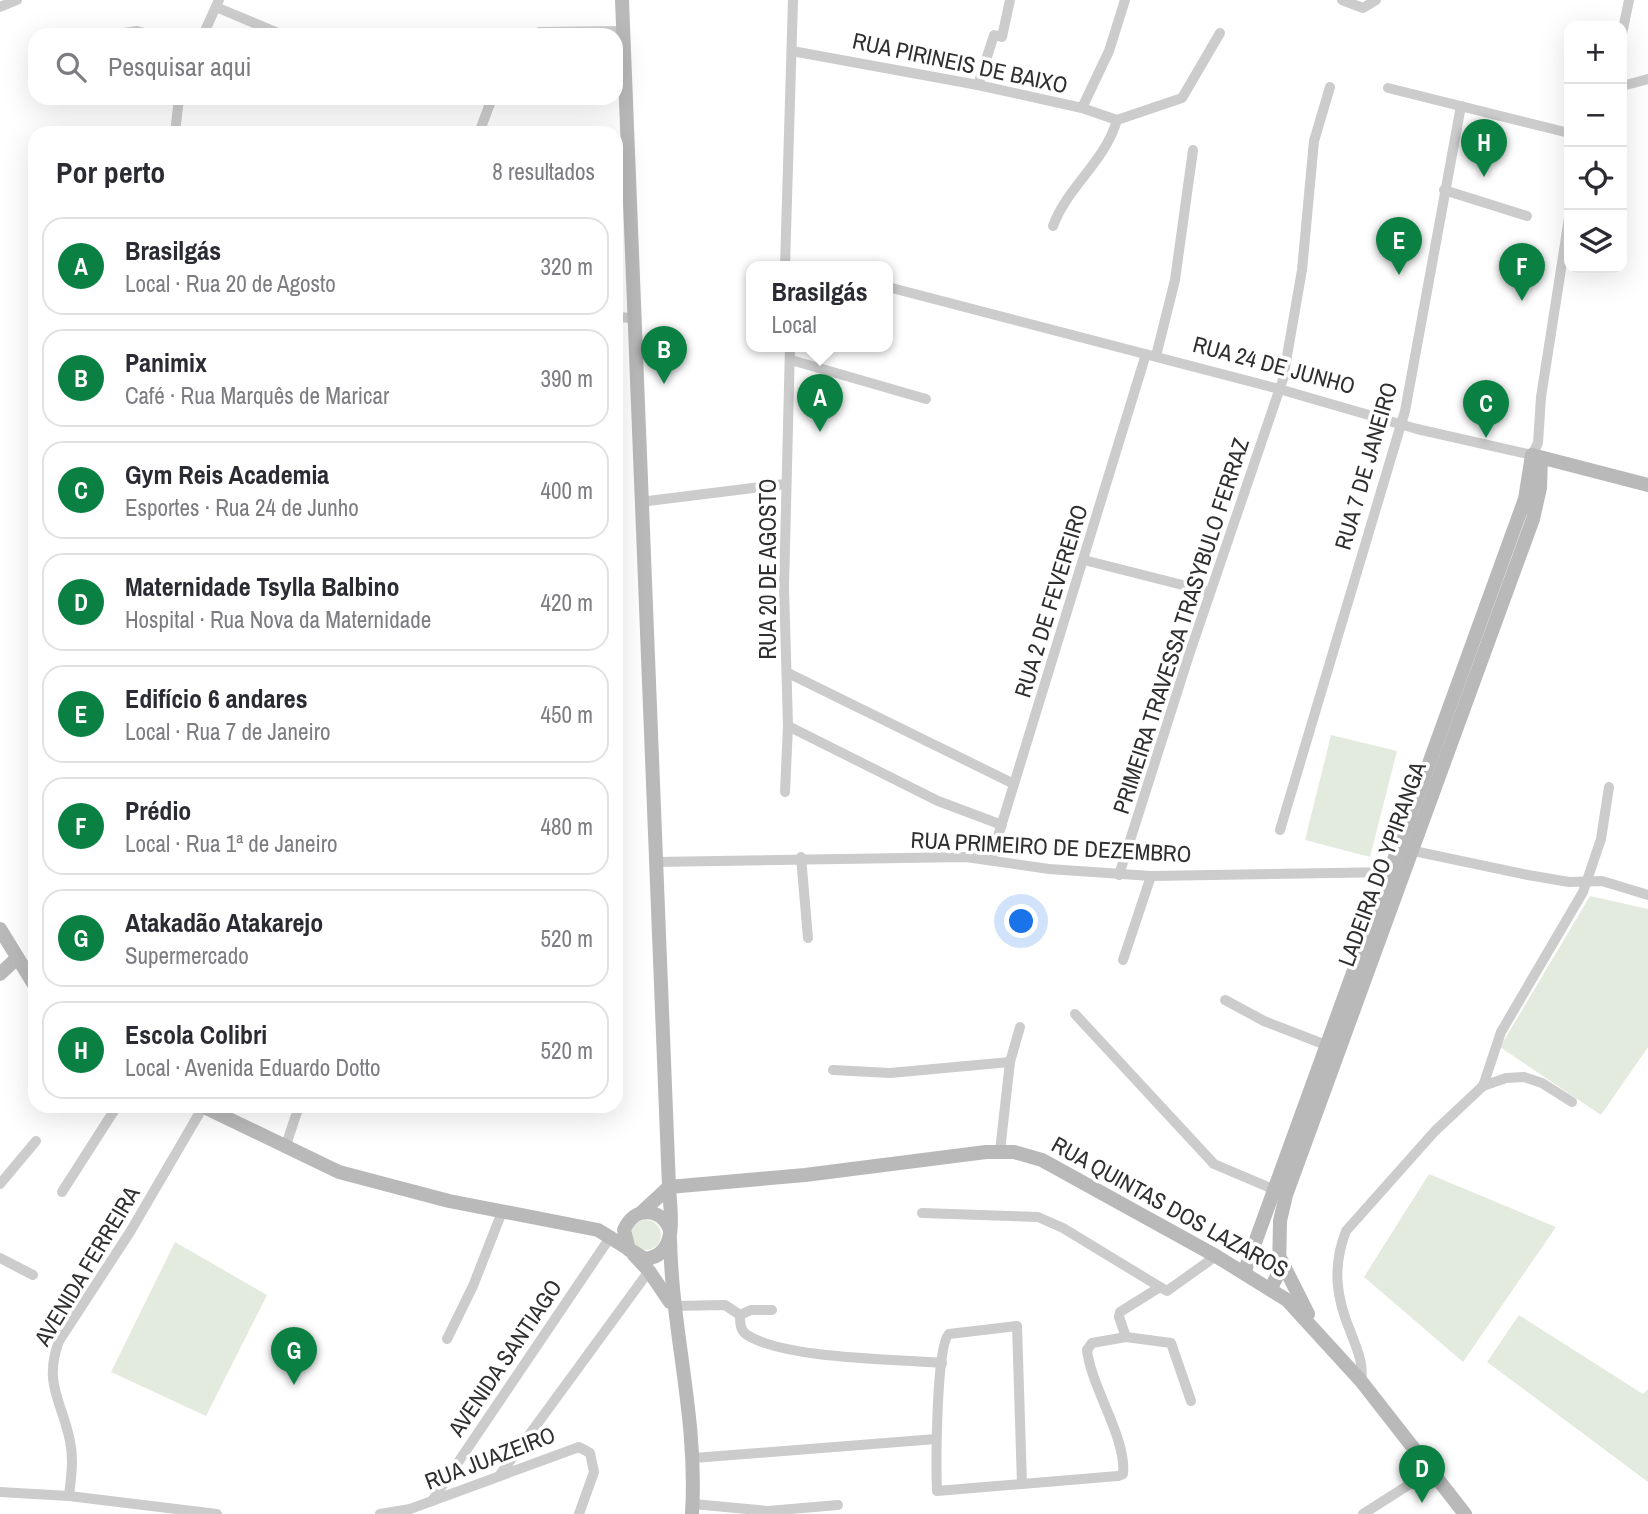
<!DOCTYPE html>
<html lang="pt">
<meta charset="utf-8">
<style>
body{margin:0;font-family:"Archivo Narrow",sans-serif;background:#f2f2f3;color:#2b2b33}
.controls{position:absolute;right:21px;top:21px;display:grid;overflow:hidden;border-radius:14px;box-shadow:0 7px 28px #0002}
.controls button{width:63px;height:63px;display:grid;place-items:center;padding:0;border:0;border-bottom:2px solid #e1e1e2;background:#fff;color:#2b2b33;font:35px sans-serif}
.you{position:absolute;left:1022px;top:922px;width:24px;height:24px;margin:-18px;border:5px solid #fff;border-radius:50%;background:#1a73e8;box-shadow:0 0 0 10px #1a73e833}
.badge{display:grid;place-items:center;width:46px;height:46px;border-radius:50%;background:#0b8043;color:#fff;font-size:23px;font-weight:700}
.pin{position:absolute;translate:-50% -58px;filter:drop-shadow(0 2px 4px #0008)}
.pin::after{content:'';position:absolute;top:37px;width:24px;height:21px;background:inherit;clip-path:polygon(0 0,100% 0,50% 100%)}
.popup{position:absolute;left:746px;top:261px;width:147px;height:91px;box-sizing:border-box;display:grid;place-content:center;border-radius:14px;background:#fff;filter:drop-shadow(0 2px 5px #0005);font-size:23px;white-space:nowrap;color:#7c7c81}
.popup b{font-size:26px;color:#2b2b33}
.popup::after{content:'';position:absolute;left:50%;top:100%;margin-left:-14px;border:14px solid transparent;border-top-color:#fff}
.list{margin:0;padding:0;list-style:none}
h2{display:flex;justify-content:space-between;align-items:center;height:91px;margin:0;padding:0 28px;font-size:30px}
h2 small{font-size:23px;font-weight:400;color:#7c7c81}
.list li{display:grid;grid-template-columns:46px 1fr auto;gap:21px;align-items:center;box-sizing:border-box;height:98px;margin:0 14px 14px;padding:0 14px;border:2px solid #e1e1e2;border-radius:21px}
.list b{display:block;font-size:26px;white-space:nowrap}
.list p{margin:0;font-size:23px;white-space:nowrap;color:#7c7c81}
.list em{font-size:23px;font-style:normal;color:#7c7c81}
.icon{flex:none;width:38px;height:38px;fill:none;stroke:currentColor;stroke-width:2;stroke-linecap:round;stroke-linejoin:round}
.map{position:relative;flex:none;width:1648px;height:1514px;overflow:hidden}
.search{position:absolute;background:#fff;box-shadow:0 7px 28px #0002;left:28px;top:28px;width:595px;height:77px;display:flex;align-items:center;gap:18px;box-sizing:border-box;padding:0 24px;border-radius:21px;color:#7c7c81;font-size:26px}
.panel{position:absolute;background:#fff;box-shadow:0 7px 28px #0002;left:28px;top:126px;width:595px;height:987px;border-radius:21px}
.map>svg:first-child{display:block}
</style>
<div class="map">
<svg width="1648" height="1514" viewBox="0 0 1648 1514">
<rect width="100%" height="100%" fill="#fff"/>
<g fill="#e3ebde">
<polygon points="1331,735 1397,751 1370,857 1305,840"/>
<polygon points="1590,896 1648,909 1648,1047 1601,1115 1500,1047"/>
<polygon points="1429,1174 1556,1227 1463,1362 1364,1277"/>
<circle cx="646" cy="1235" r="15"/>
<polygon points="175,1242 267,1295 206,1416 111,1372"/>
<polygon points="1519,1315 1643,1394 1648,1389 1648,1482 1487,1362"/>
</g>
<g fill="none" stroke-linecap="round" stroke-linejoin="round">
<g stroke="#ccc" stroke-width="10">
<polyline points="1342,0 1363,8 1376,0"/>
<polyline points="0,7 17,0"/>
<polyline points="216,7 283,35"/>
<polyline points="539,32 623,31"/>
<polyline points="1622,34 1629,0"/>
<polyline points="111,35 137,31 152,35"/>
<polyline points="203,35 219,0"/>
<polyline points="792,51 978,85 1082,108 1117,120"/>
<polyline points="978,85 994,35 1002,37 1010,0"/>
<polyline points="1622,86 1648,79"/>
<polyline points="1388,88 1569,133"/>
<polyline points="1082,108 1109,51 1125,0"/>
<polyline points="1117,120 1182,98 1220,33"/>
<polyline points="175,133 179,98"/>
<polyline points="479,133 492,98"/>
<polyline points="1444,190 1527,216"/>
<path d="M1053,226c14,-39 52,-64 64,-106"/>
<polyline points="785,266 793,0"/>
<polyline points="888,287 1279,389 1417,429 1532,455 1538,443 1541,397 1569,218"/>
<polyline points="616,317 633,318"/>
<polyline points="1156,356 1175,280 1193,150"/>
<polyline points="791,360 926,399"/>
<polyline points="640,502 785,484"/>
<polyline points="1084,560 1210,592"/>
<polyline points="788,673 1014,784"/>
<polyline points="788,726 938,801 1002,825"/>
<polyline points="785,792 788,726 784,587 790,346"/>
<polyline points="1280,830 1405,411 1461,106"/>
<polyline points="1409,850 1528,875 1569,882 1602,881 1648,895"/>
<polyline points="801,857 808,938"/>
<polyline points="991,859 1146,354"/>
<polyline points="655,862 966,857 1049,869 1151,876 1395,872"/>
<polyline points="1119,875 1189,655 1283,379 1302,270 1314,141 1330,87"/>
<polyline points="1123,960 1151,876"/>
<polyline points="1225,1000 1264,1021 1331,1047"/>
<polyline points="1075,1014 1214,1164 1280,1192"/>
<polyline points="833,1070 890,1073 1010,1062"/>
<polyline points="1483,1086 1501,1032 1583,892 1601,839 1609,787"/>
<polyline points="285,1148 299,1106"/>
<polyline points="1000,1151 1010,1062 1020,1027"/>
<polyline points="0,1184 36,1141"/>
<polyline points="62,1192 117,1106"/>
<polyline points="922,1213 1038,1217 1063,1228 1160,1287"/>
<polyline points="0,1258 33,1275"/>
<polyline points="673,1306 725,1305 740,1315"/>
<path d="M740,1315c0,7 0,16 7,20 39,24 145,24 195,28"/>
<polyline points="740,1315 751,1310 772,1310"/>
<polyline points="1126,1337 1119,1317 1120,1312 1160,1287 1167,1291 1216,1256"/>
<polyline points="447,1339 473,1286 502,1212"/>
<path d="M1361,1381c3,-18 -4,-31 -10,-48 -15,-35 -19,-66 -5,-102l89,-100 48,-45 23,-8 18,-1 18,6 30,19"/>
<polyline points="694,1458 936,1439"/>
<polyline points="499,1476 649,1271"/>
<path d="M1022,1484l-5,-158 -68,8c-13,10 -13,134 -12,157l181,-15 5,-2c4,-35 -32,-87 -36,-124l5,-7 34,-6 45,6 20,58"/>
<polyline points="0,1492 69,1496 217,1514"/>
<path d="M69,1496c2,-19 5,-36 1,-55 -8,-40 -27,-57 -11,-100l71,-109 73,-125"/>
<polyline points="432,1501 611,1236"/>
<polyline points="693,1504 768,1511 838,1505"/>
<polyline points="380,1514 410,1509 579,1447 590,1453 594,1472 579,1514"/>
<polyline points="1363,1514 1432,1470"/>
</g>
<g stroke="#b9b9b9" stroke-width="14">
<polyline points="0,929 35,986"/>
<polyline points="0,974 16,959"/>
<path d="M202,1106l137,66 110,29 149,29 47,29c35,-4 25,-47 24,-72l-47,-1187"/>
<polyline points="669,1187 805,1175 986,1152 1014,1152 1042,1160 1216,1256 1287,1300 1361,1381 1465,1514"/>
<polyline points="642,1212 669,1187"/>
<path d="M670,1239c2,95 28,178 22,275"/>
<path d="M629,1250l-5,-20c10,-24 37,-23 46,0"/>
<polyline points="634,1255 649,1271 670,1302"/>
<polyline points="1281,1260 1308,1314"/>
<polyline points="1244,1273 1525,499 1532,455 1648,485"/>
<polyline points="1271,1288 1279,1272 1280,1221 1286,1195 1533,519 1540,488 1541,458"/>
</g>
</g>
<g text-anchor="middle" stroke-width="7" stroke-linejoin="round" paint-order="stroke">
<g font-size="23" fill="#2f2f2f" stroke="#fff">
<text transform="translate(960 63) rotate(12)" y="8">RUA PIRINEIS DE BAIXO</text>
<text transform="translate(1274 365) rotate(15)" y="8">RUA 24 DE JUNHO</text>
<text transform="translate(1366 466) rotate(-74)" y="8">RUA 7 DE JANEIRO</text>
<text transform="translate(768 569) rotate(-90)" y="8">RUA 20 DE AGOSTO</text>
<text transform="translate(1051 601) rotate(-73)" y="8">RUA 2 DE FEVEREIRO</text>
<text transform="translate(1181 626) rotate(-72)" y="8">PRIMEIRA TRAVESSA TRASYBULO FERRAZ</text>
<text transform="translate(1051 847) rotate(3)" y="8">RUA PRIMEIRO DE DEZEMBRO</text>
<text transform="translate(1382 864) rotate(-70)" y="8">LADEIRA DO YPIRANGA</text>
<text transform="translate(1170 1207) rotate(29)" y="8">RUA QUINTAS DOS LAZAROS</text>
<text transform="translate(87 1266) rotate(-59)" y="8">AVENIDA FERREIRA</text>
<text transform="translate(505 1358) rotate(-56)" y="8">AVENIDA SANTIAGO</text>
<text transform="translate(490 1458) rotate(-21)" y="8">RUA JUAZEIRO</text>
</g>
</g>
</svg>
<div class="controls">
<button>+</button>
<button>−</button>
<button><svg class="icon" aria-label="locate" viewBox="0 0 24 24"><circle cx="12" cy="12" r="6"/><path d="M12 2v4M12 18v4M2 12h4M18 12h4"/></svg></button>
<button><svg class="icon" aria-label="layers" viewBox="0 0 24 24"><path d="M12 4l9 5-9 5-9-5zM3 14l9 5 9-5"/></svg></button>
</div>
<div class="you"></div>
<div class="pin badge" style="left:820px;top:432px">A</div>
<div class="popup"><b>Brasilgás</b>Local</div>
<div class="pin badge" style="left:664px;top:384px">B</div>
<div class="pin badge" style="left:1486px;top:438px">C</div>
<div class="pin badge" style="left:1422px;top:1503px">D</div>
<div class="pin badge" style="left:1399px;top:275px">E</div>
<div class="pin badge" style="left:1522px;top:301px">F</div>
<div class="pin badge" style="left:294px;top:1385px">G</div>
<div class="pin badge" style="left:1484px;top:177px">H</div>
<div class="search"><svg class="icon" aria-label="search" viewBox="0 0 24 24"><circle cx="10" cy="10" r="6"/><path d="M15 15l6 6"/></svg>Pesquisar aqui</div>
<section class="panel">
<h2>Por perto<small>8 resultados</small></h2>
<ul class="list">
<li><span class="badge">A</span><div><b>Brasilgás</b><p>Local · Rua 20 de Agosto</p></div><em>320 m</em></li>
<li><span class="badge">B</span><div><b>Panimix</b><p>Café · Rua Marquês de Maricar</p></div><em>390 m</em></li>
<li><span class="badge">C</span><div><b>Gym Reis Academia</b><p>Esportes · Rua 24 de Junho</p></div><em>400 m</em></li>
<li><span class="badge">D</span><div><b>Maternidade Tsylla Balbino</b><p>Hospital · Rua Nova da Maternidade</p></div><em>420 m</em></li>
<li><span class="badge">E</span><div><b>Edifício 6 andares</b><p>Local · Rua 7 de Janeiro</p></div><em>450 m</em></li>
<li><span class="badge">F</span><div><b>Prédio</b><p>Local · Rua 1ª de Janeiro</p></div><em>480 m</em></li>
<li><span class="badge">G</span><div><b>Atakadão Atakarejo</b><p>Supermercado</p></div><em>520 m</em></li>
<li><span class="badge">H</span><div><b>Escola Colibri</b><p>Local · Avenida Eduardo Dotto</p></div><em>520 m</em></li>
</ul>
</section>
</div>
